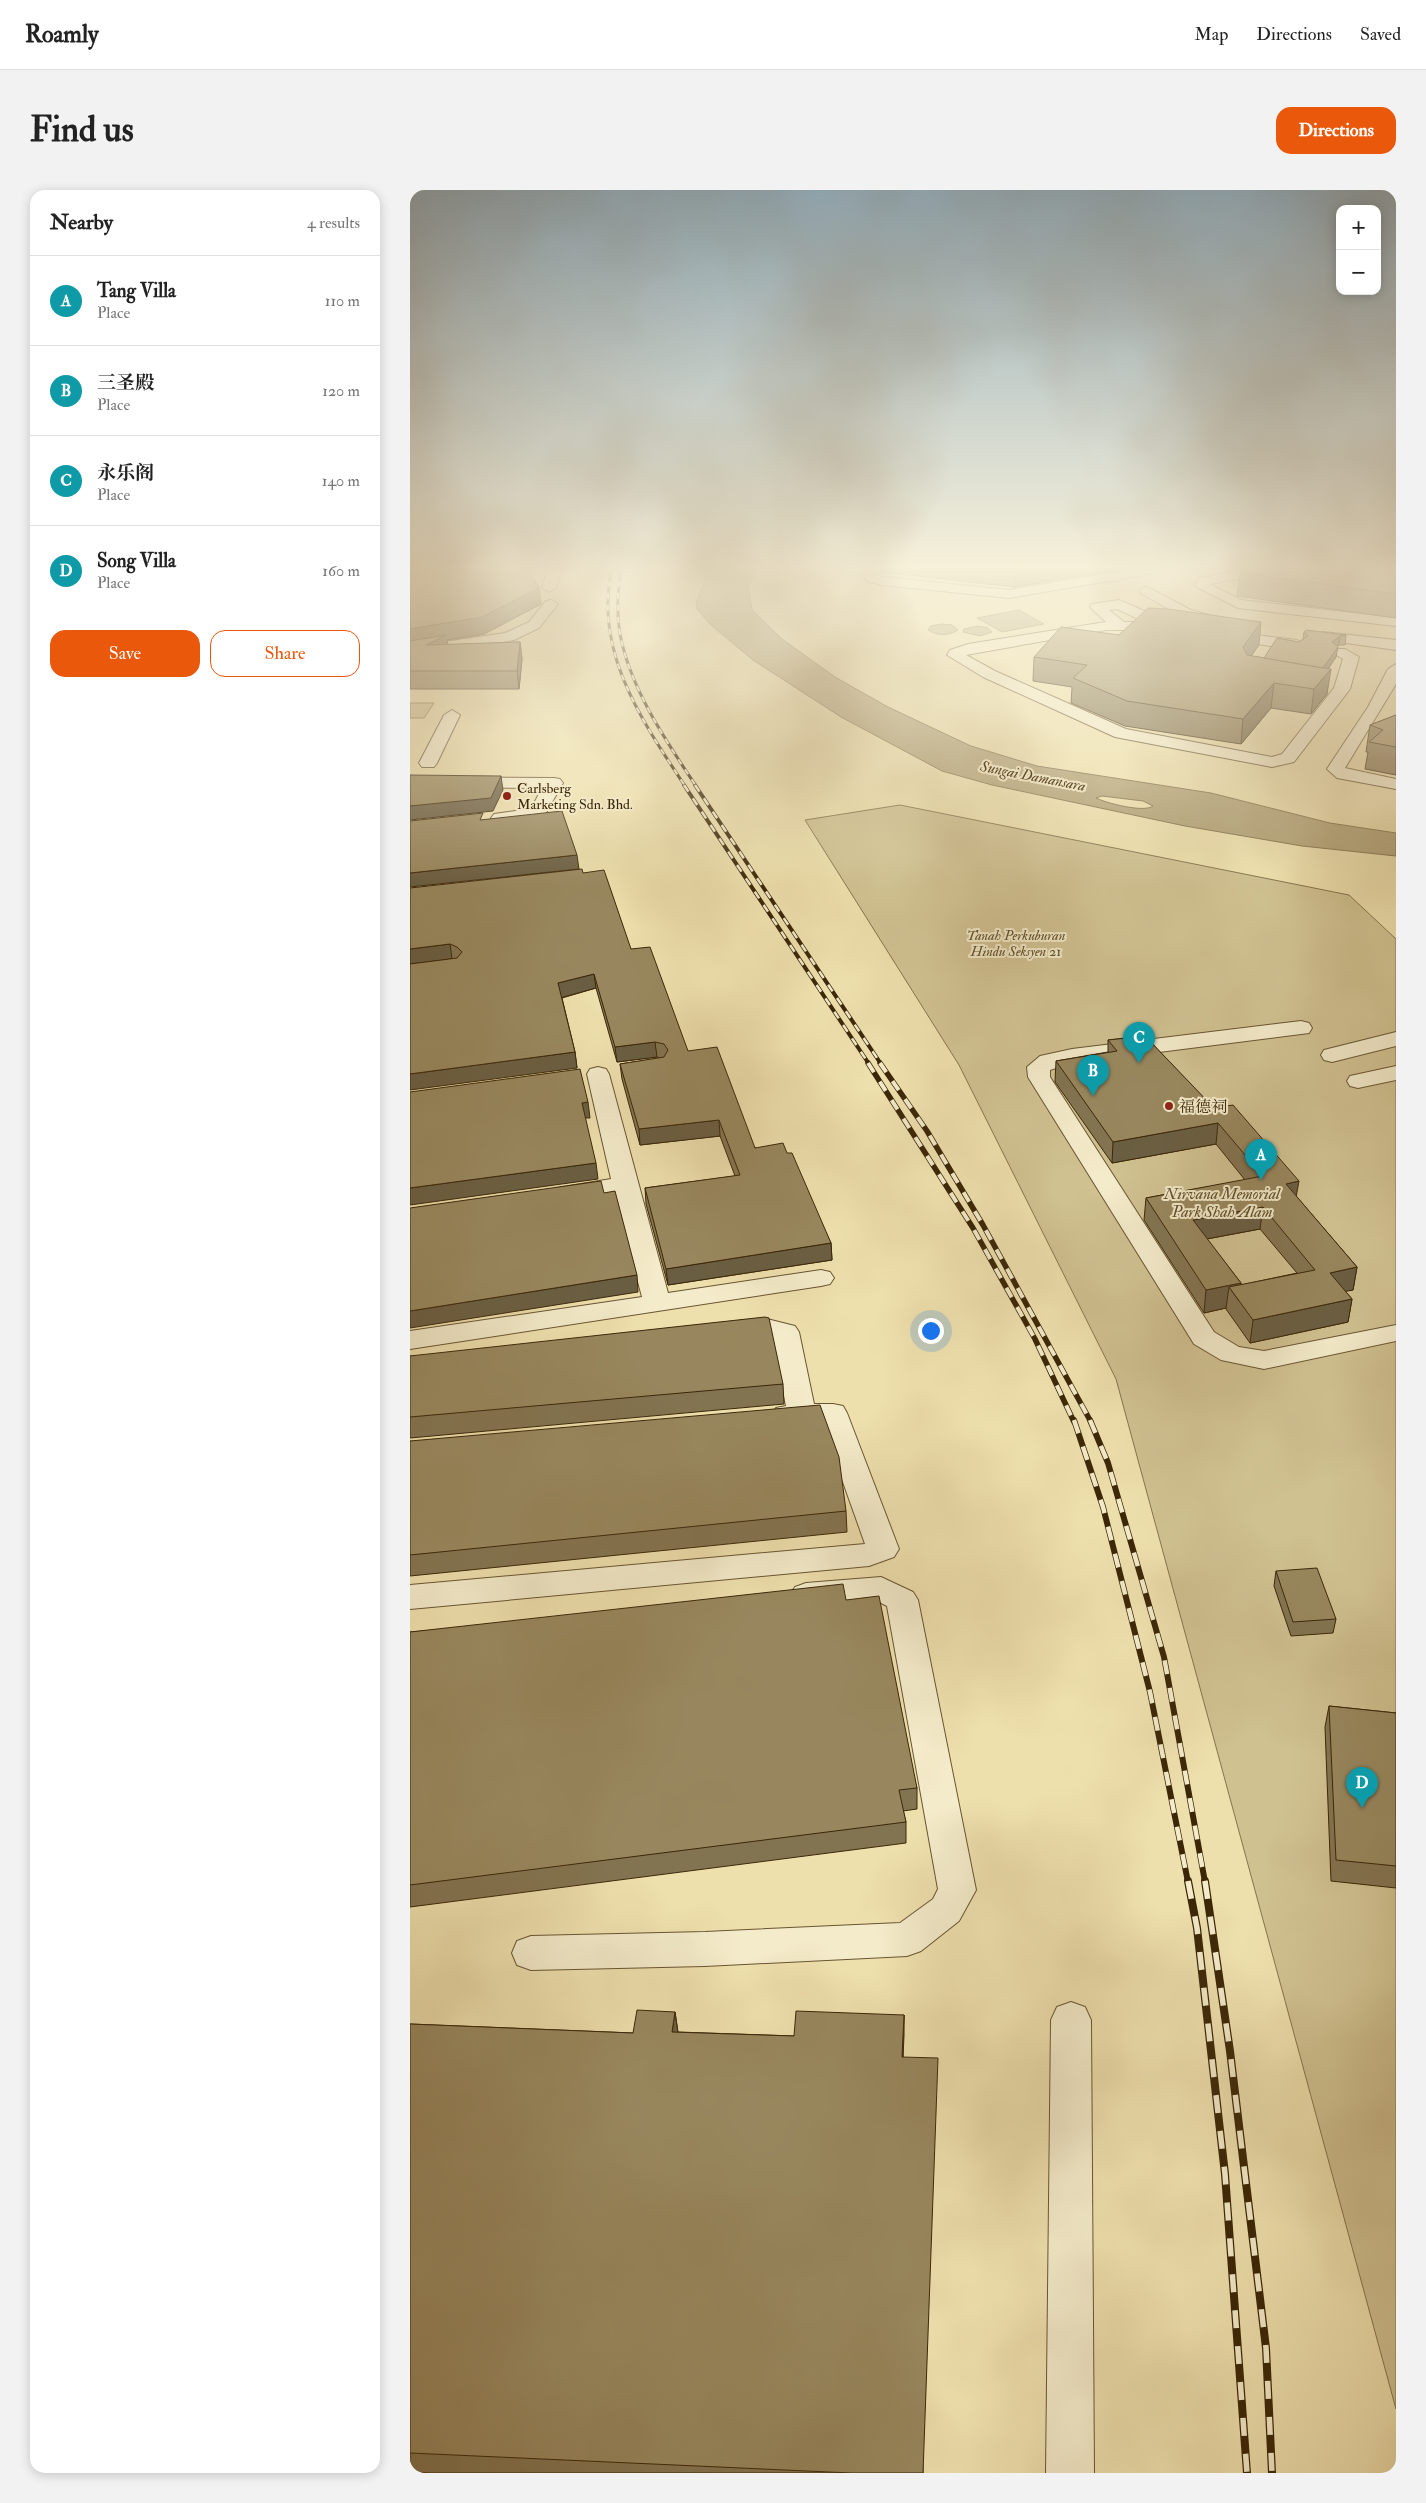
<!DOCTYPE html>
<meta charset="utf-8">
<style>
body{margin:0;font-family:"IM FELL Double Pica","Noto Serif SC",serif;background:#f2f2f2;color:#222}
.controls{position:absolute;right:15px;top:15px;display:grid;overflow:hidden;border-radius:10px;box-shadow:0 2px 12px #0003}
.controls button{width:45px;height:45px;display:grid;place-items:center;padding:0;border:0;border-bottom:1px solid #e0e0e0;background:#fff;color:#222;font:25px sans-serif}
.you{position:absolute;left:520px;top:1140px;width:18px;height:18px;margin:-12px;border:4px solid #fff;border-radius:50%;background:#1a73e8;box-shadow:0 0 0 8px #1a73e833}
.badge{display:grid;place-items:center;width:32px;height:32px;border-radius:50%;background:#ea580c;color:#fff;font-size:16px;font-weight:700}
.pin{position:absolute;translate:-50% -41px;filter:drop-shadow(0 1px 2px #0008)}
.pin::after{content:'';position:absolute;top:26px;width:18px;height:15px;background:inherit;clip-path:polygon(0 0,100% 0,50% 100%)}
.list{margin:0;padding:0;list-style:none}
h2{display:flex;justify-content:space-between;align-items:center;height:65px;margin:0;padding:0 20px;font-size:21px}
h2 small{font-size:16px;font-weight:400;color:#767676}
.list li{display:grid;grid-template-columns:32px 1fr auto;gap:15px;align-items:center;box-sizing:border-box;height:90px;padding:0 20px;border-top:1px solid #e0e0e0}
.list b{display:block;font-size:19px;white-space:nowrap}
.list p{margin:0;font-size:16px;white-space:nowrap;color:#767676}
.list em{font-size:16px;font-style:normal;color:#767676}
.actions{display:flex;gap:10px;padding:15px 20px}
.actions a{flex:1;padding:11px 0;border:1px solid #ea580c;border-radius:15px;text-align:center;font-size:18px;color:#ea580c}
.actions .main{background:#ea580c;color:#fff}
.map{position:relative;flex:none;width:986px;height:2283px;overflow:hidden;border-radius:15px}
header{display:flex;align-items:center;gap:30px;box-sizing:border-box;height:70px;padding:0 25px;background:#fff;border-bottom:1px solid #e0e0e0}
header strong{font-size:24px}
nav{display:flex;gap:28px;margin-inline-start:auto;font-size:18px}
.intro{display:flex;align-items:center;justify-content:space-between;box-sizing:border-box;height:120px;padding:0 30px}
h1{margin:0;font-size:35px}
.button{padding:12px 22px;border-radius:15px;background:#ea580c;color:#fff;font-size:18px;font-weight:700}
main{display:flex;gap:30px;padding:0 30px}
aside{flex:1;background:#fff;border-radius:15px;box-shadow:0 2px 12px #0003}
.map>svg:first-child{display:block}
</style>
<header>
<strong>Roamly</strong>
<nav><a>Map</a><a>Directions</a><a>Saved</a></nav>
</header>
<div class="intro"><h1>Find us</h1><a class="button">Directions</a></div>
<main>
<aside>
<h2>Nearby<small>4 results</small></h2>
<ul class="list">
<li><span class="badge" style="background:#0f9aa8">A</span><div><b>Tang Villa</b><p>Place</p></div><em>110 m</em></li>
<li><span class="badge" style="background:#0f9aa8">B</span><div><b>三圣殿</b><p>Place</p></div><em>120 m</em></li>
<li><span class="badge" style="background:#0f9aa8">C</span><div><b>永乐阁</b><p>Place</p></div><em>140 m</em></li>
<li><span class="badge" style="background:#0f9aa8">D</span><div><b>Song Villa</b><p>Place</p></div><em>160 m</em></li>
</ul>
<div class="actions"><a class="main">Save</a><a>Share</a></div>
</aside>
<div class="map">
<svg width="986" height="2283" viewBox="0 0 986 2283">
<rect width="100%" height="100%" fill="#eee0ad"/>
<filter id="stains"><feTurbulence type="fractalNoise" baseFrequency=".004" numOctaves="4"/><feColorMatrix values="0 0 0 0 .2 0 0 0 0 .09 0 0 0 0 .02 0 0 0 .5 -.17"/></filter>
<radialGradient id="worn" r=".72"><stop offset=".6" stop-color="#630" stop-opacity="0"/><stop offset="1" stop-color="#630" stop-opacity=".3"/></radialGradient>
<g fill="#d0c191" stroke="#86744c">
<polygon points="0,513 24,513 14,528 0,528"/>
<polygon points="490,615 939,705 986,749 986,2219 706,1189 549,875 395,630"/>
</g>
<g fill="#b1a175" stroke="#827049" fill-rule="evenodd">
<path d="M300,379h47l-9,16 4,25 30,29 53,38 53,30 83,39 66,20 174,27 119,30 66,10v23l-94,-10 -117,-20 -193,-41 -50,-14 -101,-54 -88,-57 -42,-35 -14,-16 -1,-7zM692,606l41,5 10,5c-9,7 -47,-3 -57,-8z"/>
<polygon points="609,420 634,434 592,442 567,428"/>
<path d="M531,434l11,1 6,5c-9,6 -21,6 -30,0l3,-4z"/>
<polygon points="568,436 578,438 582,442 570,446 553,442 554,439"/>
</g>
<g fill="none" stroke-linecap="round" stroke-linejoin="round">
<defs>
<g id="minor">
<polygon points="138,379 152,379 146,398 139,402 132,398"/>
<polygon points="456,379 470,379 469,386 473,387 599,400 723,379 754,379 747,383 599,408 471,395 457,391 455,388"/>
<polygon points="840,379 871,379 864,383 800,394 831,410 986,428 986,436 828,418 785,396 789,388"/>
<polygon points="737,397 781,420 814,429 816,432 809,436 771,426 732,404 730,401 732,398"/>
<polygon points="141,410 148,414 129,438 104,450 0,467 0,457 95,443 119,432 136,411"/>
<path d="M709,410l44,19 10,7 -7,4h-60l-140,25 29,16 131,58 146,28 10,-3 52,-66 9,-29 -11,-7 3,-3h10l14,8 -9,32 -56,73 -22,5 -157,-30 -132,-60 -36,-22 3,-5 18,-6 138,-22 -16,-15 2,-3zM707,419l28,13h-21l-15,-12z"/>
<polygon points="813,441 887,450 895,455 887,460 808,448 806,445"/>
<polygon points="913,442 986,450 986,460 908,449 906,446"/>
<polygon points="986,474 986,494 935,578 986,589 986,599 927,588 917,579 958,517 978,479"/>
<polygon points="42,520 50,525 27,573 24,577 12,577 9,573 34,525"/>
<polygon points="0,587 144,588 150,589 153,593 133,628 90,633 84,632 81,628 84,624 121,619 132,598 0,597"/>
<polygon points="891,831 899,833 902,838 899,843 662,873 640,880 640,887 804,1142 829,1157 854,1161 986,1135 986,1151 854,1179 811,1170 784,1154 618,887 617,877 630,866 662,859"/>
<polygon points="986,842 986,856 922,872 914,870 911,865 914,860"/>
<polygon points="986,876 986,890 948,898 940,896 937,891 940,886"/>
<polygon points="188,877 196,879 199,884 258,1103 411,1080 420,1082 424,1088 420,1094 411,1096 0,1159 0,1141 232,1107 205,1004 156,1010 147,1008 144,1003 147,998 201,989 177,884 180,879"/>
<path d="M357,1129l28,7 4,6 15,72h19l10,2 4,7 52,136 -5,8 -25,9 -459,43v-24l455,-41 -43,-121 -36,1 -10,-2 -5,-7 5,-7 10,-2 -14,-69c-16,-4 -32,4 -49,0l-4,-6 4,-6z"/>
<polygon points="471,1387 503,1402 508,1410 566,1700 549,1731 511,1761 497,1766 295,1776 121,1780 107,1775 102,1763 107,1751 121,1746 295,1742 490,1733 523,1709 528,1699 477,1416 467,1411 396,1417 385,1413 380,1405 385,1397 396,1393"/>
<polygon points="661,1812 675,1817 681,1830 684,2283 636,2283 641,1830 647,1817"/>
</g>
</defs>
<use href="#minor" stroke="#685531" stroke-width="2"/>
<use href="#minor" fill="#f4ebca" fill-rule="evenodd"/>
<defs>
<g id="rail-far4">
<path d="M202,379c-19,81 30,152 73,217"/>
<path d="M211,379c-3,22 -5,43 -1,65 10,54 46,107 76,152"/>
</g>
<g id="rail-far3">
<polyline points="274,595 459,874"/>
<polyline points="285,595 471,874"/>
</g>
<g id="rail-far2">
<polyline points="458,873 563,1038 625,1149 664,1232"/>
<polyline points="470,873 517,941 573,1035 681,1232"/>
</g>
<g id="rail-far1">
<polyline points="664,1230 693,1317 740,1502 778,1692"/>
<polyline points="680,1230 698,1273 754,1467 795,1692"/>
</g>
<g id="rail">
<polyline points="778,1691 787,1738 815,1984 837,2283"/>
<polyline points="795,1691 820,1861 856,2158 862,2283"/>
</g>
</defs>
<use href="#rail-far4" stroke="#3b2708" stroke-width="3"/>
<use href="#rail-far3" stroke="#3b2708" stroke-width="4"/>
<use href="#rail-far2" stroke="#3b2708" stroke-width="5.5"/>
<use href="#rail-far1" stroke="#3b2708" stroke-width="6"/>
<use href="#rail" stroke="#3b2708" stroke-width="8"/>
<use href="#rail-far4" stroke="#f4ebca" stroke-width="2" stroke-dasharray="6" stroke-linecap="butt"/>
<use href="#rail-far3" stroke="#f4ebca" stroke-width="2.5" stroke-dasharray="8" stroke-linecap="butt"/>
<use href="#rail-far2" stroke="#f4ebca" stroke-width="4" stroke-dasharray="11" stroke-linecap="butt"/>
<use href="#rail-far1" stroke="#f4ebca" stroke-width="4.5" stroke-dasharray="14" stroke-linecap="butt"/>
<use href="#rail" stroke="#f4ebca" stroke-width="5.5" stroke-dasharray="18" stroke-linecap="butt"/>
</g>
<g fill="#837451" stroke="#3b2708" fill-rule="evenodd">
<polygon points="0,379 131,414 74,444 37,450 38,455 110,452 112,469 109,499 0,499"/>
<polygon points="472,379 712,379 604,397 472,382"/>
<polygon points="986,379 986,428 827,406 830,383"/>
<polygon points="894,442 936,445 935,455 929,455 927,457 926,467 918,479 917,504 901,524 861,518 831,554 715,536 661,513 662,497 623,491 624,467 709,445 849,455 841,466 854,468 889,452 893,449"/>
<polygon points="986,525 986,585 955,579 958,562 956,562 960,535"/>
<polygon points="173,683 221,759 278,861 345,958 377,963 421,1053 422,1070 258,1095 236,1014 235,998 325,986 310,946 230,955 212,889 210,874 250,868 247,867 207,872 186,798 152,808 165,862 167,878 0,774"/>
<path d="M735,846l151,160 61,71 -4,23 -8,1 7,8 -4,23 -98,21 -24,-34v-1l-22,5 -60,-93 2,-22 99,-18 -29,-36 -104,19 -57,-81 1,-21 52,-9v-12zM850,1039l37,44 -56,12v-2l-34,-44z"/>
<polygon points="0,1166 373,1194 374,1214 0,1248"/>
<polygon points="0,1251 436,1321 437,1342 0,1386"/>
<polygon points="866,1381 926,1429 923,1443 881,1446 864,1396"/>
<polygon points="436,1410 507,1598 507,1619 493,1621 496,1632 496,1653 0,1717 0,1442"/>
<polygon points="919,1516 986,1523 986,1698 921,1691 915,1537"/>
<polygon points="265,1822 268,1842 384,1846 494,1825 493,1867 513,2283 21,2283 0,2282 0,1834 223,1843"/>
</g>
<g fill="#6a5e42" stroke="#3b2708">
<polygon points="605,379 712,379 604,397"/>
<polygon points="129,398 131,414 74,444 37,450 39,463 16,455 0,457 0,439"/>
<polygon points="851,432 849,455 830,481 833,457"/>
<polygon points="930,446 929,455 920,461 922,452"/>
<polygon points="110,452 112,469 109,499 107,481"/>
<polygon points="928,457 926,467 911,489 912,479"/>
<polygon points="921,479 917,504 901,524 904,499"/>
<polygon points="864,493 861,518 831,554 833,529"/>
<polygon points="91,586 93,600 83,621 0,630 0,616"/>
<polygon points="167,665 169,679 0,697 0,683"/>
<polygon points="40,754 42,769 0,774 0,759"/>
<polygon points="184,784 186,798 150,808 148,793"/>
<polygon points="245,852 247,867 207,872 205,857"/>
<polygon points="165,862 167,878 0,900 0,884"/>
<polygon points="178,912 180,928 174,928 172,913"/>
<polygon points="309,930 310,946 230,955 229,939"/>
<polygon points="808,933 806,954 702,973 703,952"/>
<polygon points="186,973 188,989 0,1015 0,998"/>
<polygon points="889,991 885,1013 876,994"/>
<polygon points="853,1017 850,1039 780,1052 783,1030"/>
<polygon points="421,1053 422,1070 258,1095 256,1079"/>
<polygon points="947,1077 943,1100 916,1105 920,1083"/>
<polygon points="227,1085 228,1102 0,1138 0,1121"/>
<polygon points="831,1093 829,1111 819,1097 816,1118 794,1123 796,1100"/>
<polygon points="942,1109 938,1132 840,1153 843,1130"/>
<polygon points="265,1822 268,1843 262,1842"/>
<polygon points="494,1825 494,1846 492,1888 492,1867"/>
</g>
<g fill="#98875e" stroke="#3b2708">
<polygon points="0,379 119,379 129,398 72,427 0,439"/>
<polygon points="833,379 986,379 986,404 830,383"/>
<polygon points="738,418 758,419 851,432 833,457 837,465 921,479 904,499 864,493 833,529 717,511 663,488 677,475 624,467 651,437 709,445"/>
<polygon points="896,440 936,445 930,446 922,452 928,457 913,478 854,468 867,448 889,452 898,446 894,442"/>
<polygon points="36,445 16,455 110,452 107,481 0,481 0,451"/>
<polygon points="986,525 986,557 959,552 973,540 960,535"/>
<polygon points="0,585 91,586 81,608 0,616"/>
<polygon points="152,621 167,665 0,683 0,631 73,623 70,630"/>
<polygon points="172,679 173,683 194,680 221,759 240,757 278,861 307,857 345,958 373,953 377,963 382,963 421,1053 256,1079 235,998 330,985 309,930 229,939 210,874 254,867 258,860 254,854 245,852 205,857 184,784 148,793 165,862 0,884 0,774 47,768 52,762 47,757 40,754 0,759 0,698"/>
<polygon points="735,846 804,918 823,915 889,991 876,994 947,1077 920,1083 942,1109 843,1130 819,1097 905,1080 853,1017 783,1030 831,1093 796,1100 736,1008 853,986 808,933 703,952 646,871 707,861 698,850"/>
<polygon points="170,879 178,912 172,913 186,973 0,998 0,902"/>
<polygon points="191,991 194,1003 205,1001 227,1085 0,1121 0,1018"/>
<polygon points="355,1127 359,1128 373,1194 0,1227 0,1166"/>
<polygon points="410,1215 429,1267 436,1321 0,1365 0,1251"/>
<polygon points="907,1378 926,1429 883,1432 866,1381"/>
<polygon points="433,1394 436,1410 469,1406 507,1598 489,1600 496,1632 0,1695 0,1442"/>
<polygon points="919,1516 986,1523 986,1676 926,1670"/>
<polygon points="227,1820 265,1822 262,1842 384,1846 386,1821 494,1825 492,1867 528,1868 513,2283 441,2283 0,2263 0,1834 223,1843"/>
</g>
<linearGradient id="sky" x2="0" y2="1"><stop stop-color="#92acba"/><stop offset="0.54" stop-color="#f7f1da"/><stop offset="1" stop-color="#f7f1da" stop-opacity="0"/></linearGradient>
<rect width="986" height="699" fill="url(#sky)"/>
<g fill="#8f2418" stroke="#f4ebca" stroke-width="2">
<circle cx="97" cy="606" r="5"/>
<circle cx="759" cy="916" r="5"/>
</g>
<g text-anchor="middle" stroke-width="4" stroke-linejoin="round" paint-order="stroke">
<g font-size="14" fill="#3b2708" stroke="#f4ebca" text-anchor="start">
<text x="107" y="603">Carlsberg<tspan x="107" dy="16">Marketing Sdn. Bhd.</tspan></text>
</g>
<g font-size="14" font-style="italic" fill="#604e2a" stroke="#f4ebca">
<text x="606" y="750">Tanah Perkuburan<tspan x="606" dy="16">Hindu Seksyen 21</tspan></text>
</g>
<g font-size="15" font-style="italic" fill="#5e4c29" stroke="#f4ebca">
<text transform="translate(623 586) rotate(11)" y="5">Sungai Damansara</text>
</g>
<g font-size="16" fill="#3b2708" stroke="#f4ebca" text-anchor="start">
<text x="769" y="922">福德祠</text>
</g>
<g font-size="16" font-style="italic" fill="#604e2a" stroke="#f4ebca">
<text x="812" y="1009">Nirvana Memorial<tspan x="812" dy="18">Park Shah Alam</tspan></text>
</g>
</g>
<rect width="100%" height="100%" filter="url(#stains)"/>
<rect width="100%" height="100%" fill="url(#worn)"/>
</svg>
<div class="controls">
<button>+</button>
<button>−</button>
</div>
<div class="you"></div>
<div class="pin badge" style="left:851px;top:990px;background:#0f9aa8">A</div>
<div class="pin badge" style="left:683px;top:906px;background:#0f9aa8">B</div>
<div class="pin badge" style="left:729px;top:873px;background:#0f9aa8">C</div>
<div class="pin badge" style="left:952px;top:1618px;background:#0f9aa8">D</div>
</div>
</main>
